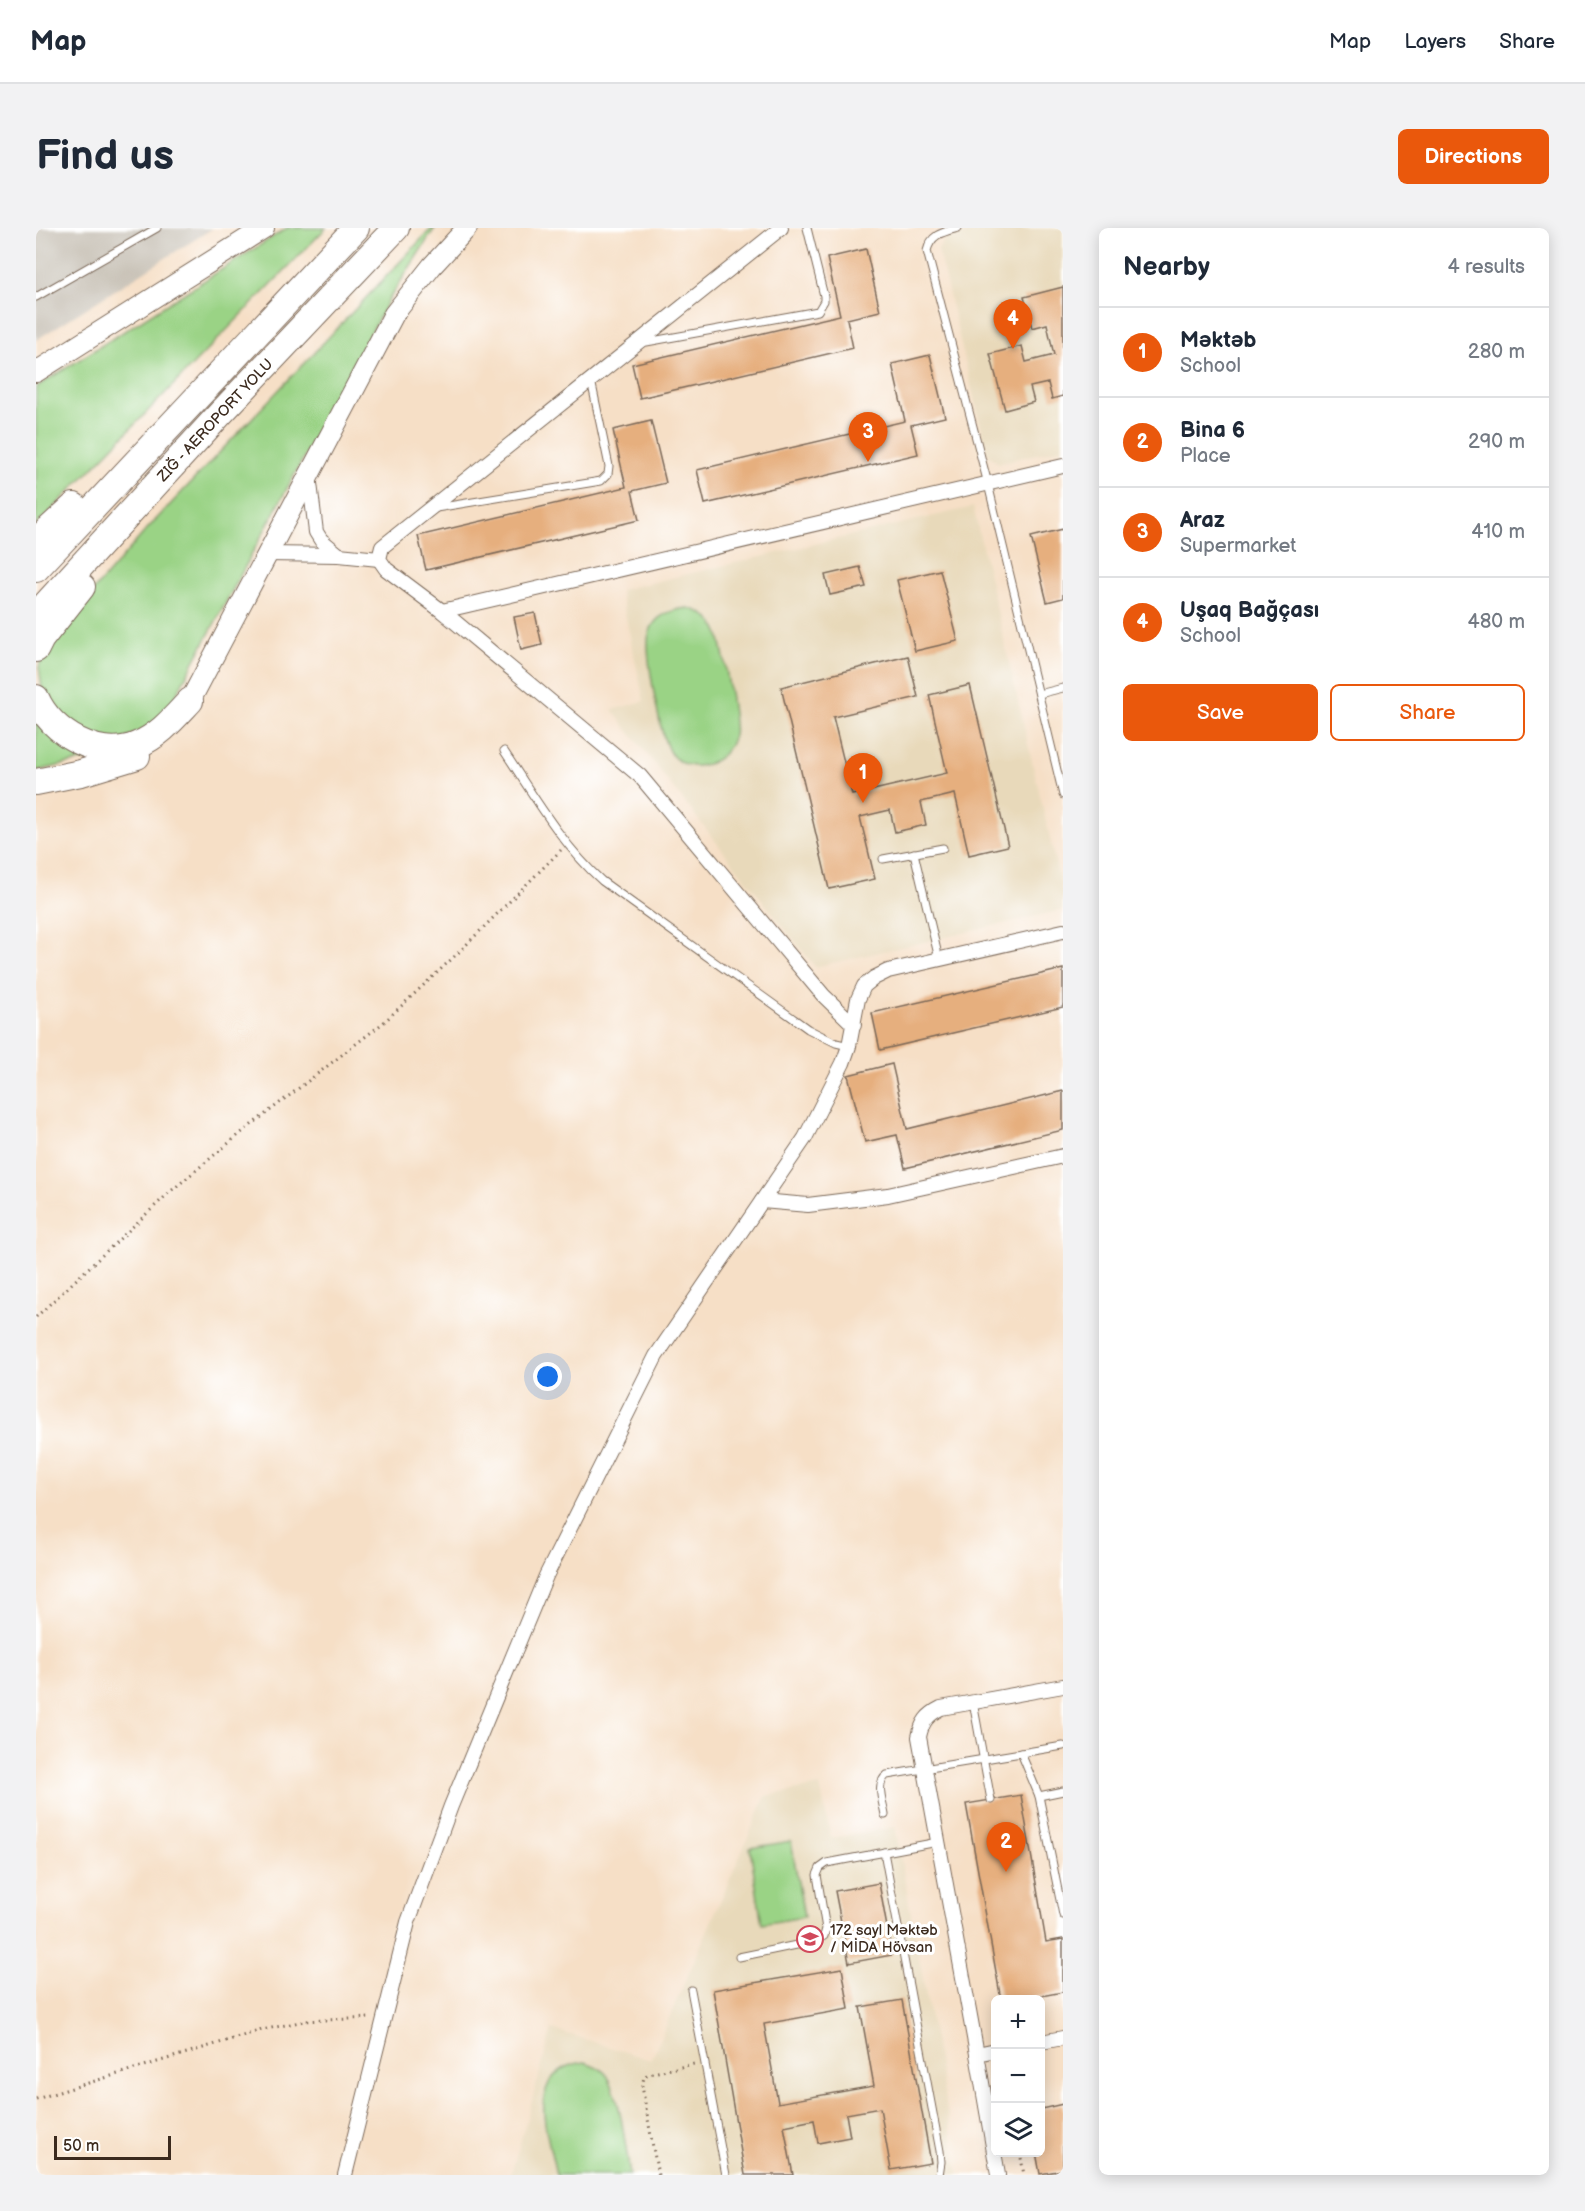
<!DOCTYPE html>
<meta charset="utf-8">
<style>
body{margin:0;font-family:"Balsamiq Sans",sans-serif;background:#f2f2f3;color:#1f2937}
.controls{position:absolute;right:18px;bottom:18px;display:grid;overflow:hidden;border-radius:9px;box-shadow:0 3px 15px #0003}
.controls button{width:54px;height:54px;display:grid;place-items:center;padding:0;border:0;border-bottom:2px solid #e0e1e3;background:#fff;color:#1f2937;font:30px sans-serif}
.scale{position:absolute;left:18px;bottom:15px;width:117px;box-sizing:border-box;padding-left:6px;border:3px solid #3b2a1e;border-top:0;font-size:16px;line-height:21px;white-space:nowrap;color:#3b2a1e;-webkit-text-stroke:4px #fff;paint-order:stroke}
.you{position:absolute;left:512px;top:1149px;width:21px;height:21px;margin:-15px;border:4px solid #fff;border-radius:50%;background:#1a73e8;box-shadow:0 0 0 9px #1a73e833}
.badge{display:grid;place-items:center;width:39px;height:39px;border-radius:50%;background:#ea580c;color:#fff;font-size:20px;font-weight:700}
.pin{position:absolute;translate:-50% -50px;filter:drop-shadow(0 2px 3px #0008)}
.pin::after{content:'';position:absolute;top:32px;width:21px;height:18px;background:inherit;clip-path:polygon(0 0,100% 0,50% 100%)}
.list{margin:0;padding:0;list-style:none}
h2{display:flex;justify-content:space-between;align-items:center;height:78px;margin:0;padding:0 24px;font-size:26px}
h2 small{font-size:20px;font-weight:400;color:#747a83}
.list li{display:grid;grid-template-columns:39px 1fr auto;gap:18px;align-items:center;box-sizing:border-box;height:90px;padding:0 24px;border-top:2px solid #e0e1e3}
.list b{display:block;font-size:22px;white-space:nowrap}
.list p{margin:0;font-size:20px;white-space:nowrap;color:#747a83}
.list em{font-size:20px;font-style:normal;color:#747a83}
.actions{display:flex;gap:12px;padding:18px 24px}
.actions a{flex:1;padding:14px 0;border:2px solid #ea580c;border-radius:9px;text-align:center;font-size:21px;color:#ea580c}
.actions .main{background:#ea580c;color:#fff}
.icon{flex:none;width:33px;height:33px;fill:none;stroke:currentColor;stroke-width:2;stroke-linecap:round;stroke-linejoin:round}
.map{position:relative;flex:none;width:1027px;height:1947px;overflow:hidden;border-radius:9px}
header{display:flex;align-items:center;gap:36px;box-sizing:border-box;height:84px;padding:0 30px;background:#fff;border-bottom:2px solid #e0e1e3}
header strong{font-size:28px}
nav{display:flex;gap:33px;margin-inline-start:auto;font-size:21px}
.intro{display:flex;align-items:center;justify-content:space-between;box-sizing:border-box;height:144px;padding:0 36px}
h1{margin:0;font-size:42px}
.button{padding:15px 27px;border-radius:9px;background:#ea580c;color:#fff;font-size:21px;font-weight:700}
main{display:flex;gap:36px;padding:0 36px}
aside{flex:1;background:#fff;border-radius:9px;box-shadow:0 3px 15px #0003}
.map>svg:first-child{display:block}
</style>
<header>
<strong>Map</strong>
<nav><a>Map</a><a>Layers</a><a>Share</a></nav>
</header>
<div class="intro"><h1>Find us</h1><a class="button">Directions</a></div>
<main>
<div class="map">
<svg width="1027" height="1947" viewBox="0 0 1027 1947">
<rect width="100%" height="100%" fill="#fff"/>
<filter id="ink" filterUnits="userSpaceOnUse"><feTurbulence type="fractalNoise" baseFrequency=".0167" numOctaves="2"/><feDisplacementMap in="SourceGraphic" scale="12" xChannelSelector="R" yChannelSelector="G"/><feConvolveMatrix kernelMatrix="1 2 1 2 8 2 1 2 1" color-interpolation-filters="sRGB"/></filter>
<filter id="wash" filterUnits="userSpaceOnUse"><feTurbulence type="fractalNoise" baseFrequency=".008" numOctaves="4" result="noise"/><feDisplacementMap in="SourceGraphic" scale="24" xChannelSelector="R" yChannelSelector="G"/><feGaussianBlur stdDeviation="1.35" result="paint"/><feColorMatrix in="noise" values="0 0 0 0 0 0 0 0 0 0 0 0 0 0 0 0 0 1.4 0 .05"/><feComposite in="paint" operator="in"/></filter>
<g filter="url(#wash)">
<rect width="100%" height="100%" fill="#f6dfc6"/>
<g fill="#e8d9ba">
<polygon points="953,0 1027,0 1027,220 962,235 952,227 902,22 909,11"/>
<polygon points="937,279 1027,667 1027,682 779,739 576,482 608,473 584,362"/>
<polygon points="784,1558 795,1610 859,1599 923,1947 475,1947 516,1801 615,1832 730,1568"/>
</g>
<polygon fill="#c9c3b8" points="0,0 177,0 0,112"/>
<g fill="#9ad385" stroke="#6a7e52" stroke-width="1.5">
<polygon points="251,0 290,0 0,298 0,159"/>
<polygon points="396,0 399,0 352,73 132,482 119,495 85,513 45,506 7,468 3,439 6,426 15,411 112,300"/>
<path d="M652,380c13,3 24,10 30,24 4,10 19,95 16,103 -7,28 -43,43 -63,19 -10,-12 -27,-105 -22,-120 5,-19 22,-24 39,-26z"/>
<polygon points="0,488 63,529 0,543"/>
<polygon points="755,1613 768,1689 726,1696 714,1620"/>
<path d="M548,1834c8,2 15,5 21,11 15,16 21,78 25,102h-74c-8,-43 -34,-103 28,-113z"/>
</g>
<g id="blocks">
<g fill="#e6af7e">
<polygon points="830,21 844,83 811,91 817,120 604,170 596,136 804,87 791,30"/>
<polygon points="1027,59 1027,168 1016,171 1012,155 994,159 998,174 969,182 954,126 986,118 990,134 1018,127 1011,96 996,100 988,69"/>
<polygon points="894,127 909,189 875,197 882,226 669,276 661,242 869,193 856,136"/>
<polygon points="615,193 630,255 596,263 603,292 390,342 382,308 590,259 577,202"/>
<polygon points="1027,301 1027,370 1011,374 995,309"/>
<polygon points="824,339 830,359 794,367 789,347"/>
<polygon points="904,342 922,413 879,423 861,352"/>
<polygon points="499,385 506,417 485,422 478,389"/>
<polygon points="872,428 882,469 797,489 816,567 911,545 893,467 934,457 972,618 933,627 919,566 885,574 890,597 859,604 854,582 824,589 839,651 793,661 745,459"/>
<polygon points="1027,741 1027,779 844,822 836,785"/>
<polygon points="856,836 871,901 1027,863 1027,902 869,940 861,907 829,914 812,847"/>
<polygon points="985,1567 1010,1714 1027,1711 1027,1764 984,1772 965,1772 930,1576"/>
<polygon points="843,1655 856,1727 813,1735 799,1663"/>
<polygon points="806,1740 813,1781 728,1796 742,1875 838,1858 824,1779 866,1772 895,1935 855,1942 844,1880 810,1886 814,1909 782,1915 778,1892 748,1898 757,1947 709,1947 677,1762"/>
<polygon points="1027,1876 1027,1942 1004,1946 1000,1924 1005,1924 1005,1881"/>
</g>
</g>
</g>
<g filter="url(#ink)">
<use href="#blocks" fill-opacity="0" stroke="#7c6959" stroke-width="1.5"/>
<g fill="none" stroke-linecap="round" stroke-linejoin="round">
<defs>
<g id="lane">
<path d="M922,0c-15,4 -27,6 -31,23l61,233 75,311"/>
<polyline points="0,69 121,0"/>
<polyline points="605,115 782,83 788,73 788,68 771,0"/>
<polyline points="400,280 565,253 572,246 573,238 555,152"/>
<polyline points="1003,466 1027,460"/>
<path d="M468,523c30,45 58,94 98,130l206,148 28,14 13,3"/>
<polyline points="878,625 903,731"/>
<polyline points="847,631 907,620"/>
<polyline points="937,1474 955,1572"/>
<polyline points="985,1525 1027,1518"/>
<polyline points="1003,1568 1027,1563"/>
<path d="M849,1587c-2,-13 -10,-31 2,-40l134,-22 18,43 24,119"/>
<polyline points="848,1624 904,1923 905,1934 903,1947"/>
<polyline points="703,1729 780,1713 788,1708 790,1701 781,1647 784,1640 791,1635 902,1614"/>
<polyline points="655,1762 690,1947"/>
</g>
<g id="street">
<polyline points="745,0 346,319 343,331 350,341 406,383 604,548 787,767 818,797"/>
<polyline points="273,247 280,304 285,312 303,327"/>
<polyline points="231,326 303,327 343,331"/>
<polyline points="406,383 1027,238"/>
<polyline points="726,973 772,977 852,967 1027,928"/>
<polyline points="1005,1814 1027,1810"/>
<polyline points="960,1822 941,1826 962,1947"/>
<path d="M941,1826l-58,-317c3,-15 8,-22 22,-29l122,-22"/>
<polyline points="309,1947 372,1694 415,1578 510,1348 620,1128 769,910 807,835 813,818 822,771 828,758 838,750 852,743 1027,703"/>
</g>
<g id="secondary">
<polyline points="0,144 228,0"/>
<polyline points="154,473 358,86 396,38 431,0"/>
</g>
<g id="highway">
<polyline points="0,313 38,278"/>
<polyline points="0,341 320,0"/>
<polyline points="0,387 183,187 360,0"/>
<polyline points="0,421 5,411 46,359"/>
<path d="M0,470c15,35 63,63 101,47 22,-9 37,-27 53,-44"/>
<polyline points="0,554 45,545 101,528"/>
</g>
</defs>
<use href="#lane" stroke="#7c6959" stroke-width="9"/>
<use href="#street" stroke="#7c6959" stroke-width="16"/>
<use href="#secondary" stroke="#7c6959" stroke-width="22"/>
<use href="#highway" stroke="#7c6959" stroke-width="28"/>
<g stroke="#7c6959" stroke-width="3" stroke-dasharray="1.5 4.5" stroke-linecap="butt">
<polyline points="0,1089 135,963 205,905 347,795 420,727 525,622"/>
<polyline points="0,1871 226,1802 268,1793 334,1790"/>
<polyline points="984,1924 988,1947"/>
<polyline points="622,1947 606,1858 608,1849 612,1846 658,1836"/>
</g>
<use href="#lane" stroke="#fff" stroke-width="7"/>
<use href="#street" stroke="#fff" stroke-width="14"/>
<use href="#secondary" stroke="#fff" stroke-width="20"/>
<use href="#highway" stroke="#fff" stroke-width="26"/>
</g>
</g>
<defs>
<symbol id="school-ring" viewBox="-11 -11 22 22"><circle r="9.5" fill="#fff" stroke="#d1495b" stroke-width="1.5"/><path d="M0-5L7-2L0 1L-7-2ZM-4 1L0 2.5L4 1V4Q0 6-4 4Z" fill="#d1495b"/></symbol>
</defs>
<g fill-rule="evenodd">
<use href="#school-ring" x="759" y="1696" width="30" height="30"/>
</g>
<g text-anchor="middle" stroke-width="6" stroke-linejoin="round" paint-order="stroke">
<g font-size="15" fill="#3b2a1e" stroke="#fff">
<text transform="translate(179 192) rotate(-47)" y="5">ZIĞ - AEROPORT YOLU</text>
</g>
<g font-size="15" fill="#3b2a1e" stroke="#fff" text-anchor="start">
<text x="794" y="1707">172 sayl Məktəb<tspan x="794" dy="17">/ MİDA Hövsan</tspan></text>
</g>
</g>
</svg>
<div class="controls">
<button>+</button>
<button>−</button>
<button><svg class="icon" aria-label="layers" viewBox="0 0 24 24"><path d="M12 4l9 5-9 5-9-5zM3 14l9 5 9-5"/></svg></button>
</div>
<div class="scale">50 m</div>
<div class="you"></div>
<div class="pin badge" style="left:827px;top:575px">1</div>
<div class="pin badge" style="left:970px;top:1644px">2</div>
<div class="pin badge" style="left:832px;top:234px">3</div>
<div class="pin badge" style="left:977px;top:121px">4</div>
</div>
<aside>
<h2>Nearby<small>4 results</small></h2>
<ul class="list">
<li><span class="badge">1</span><div><b>Məktəb</b><p>School</p></div><em>280 m</em></li>
<li><span class="badge">2</span><div><b>Bina 6</b><p>Place</p></div><em>290 m</em></li>
<li><span class="badge">3</span><div><b>Araz</b><p>Supermarket</p></div><em>410 m</em></li>
<li><span class="badge">4</span><div><b>Uşaq Bağçası</b><p>School</p></div><em>480 m</em></li>
</ul>
<div class="actions"><a class="main">Save</a><a>Share</a></div>
</aside>
</main>
